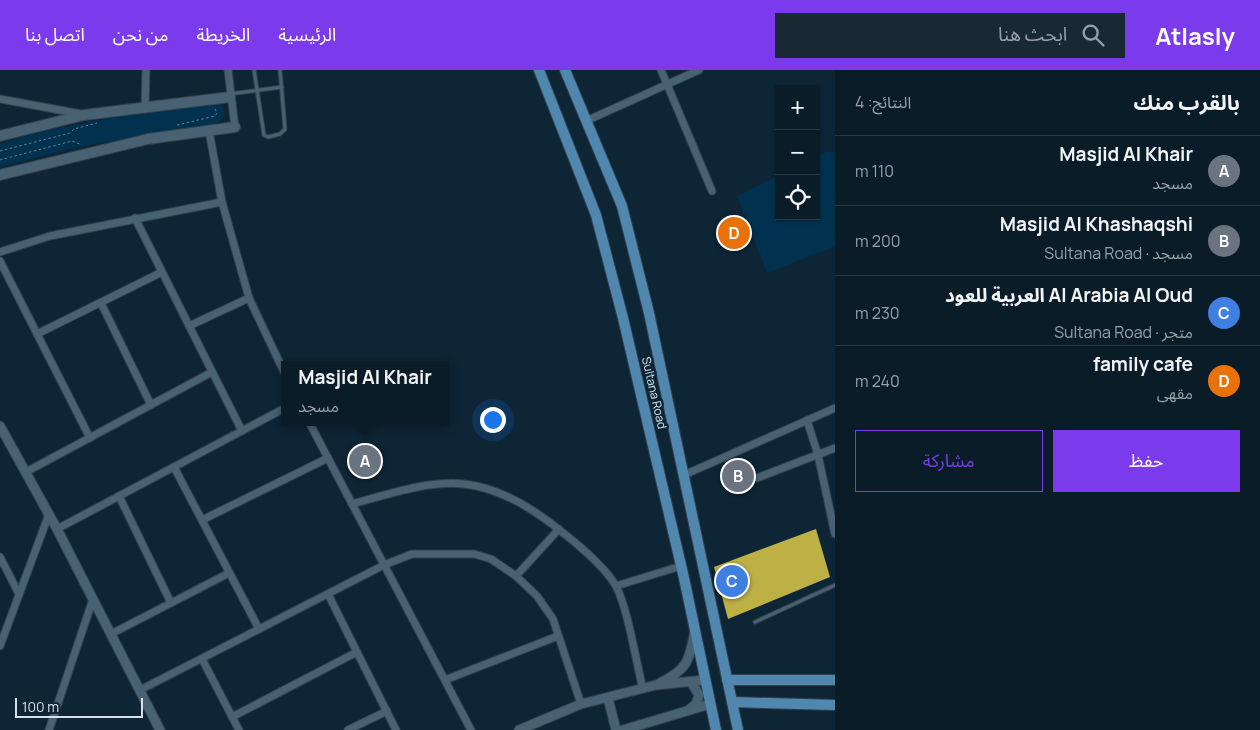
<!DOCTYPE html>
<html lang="ar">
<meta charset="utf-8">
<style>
body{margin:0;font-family:Manrope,"Noto Sans Arabic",sans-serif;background:#182934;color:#f1f3f6;direction:rtl}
.controls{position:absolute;right:15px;top:15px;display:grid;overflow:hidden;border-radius:0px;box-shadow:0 1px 4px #0004}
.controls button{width:45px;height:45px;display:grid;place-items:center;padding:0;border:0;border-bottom:1px solid #2a3a45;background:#0a1c28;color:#f1f3f6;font:25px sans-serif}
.scale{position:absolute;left:15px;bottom:12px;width:128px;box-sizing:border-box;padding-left:5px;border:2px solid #d4e2ed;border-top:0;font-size:14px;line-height:18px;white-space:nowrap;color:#d4e2ed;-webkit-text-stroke:4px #0e2535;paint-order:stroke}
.you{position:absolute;left:492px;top:349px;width:18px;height:18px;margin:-12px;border:4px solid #fff;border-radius:50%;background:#1a73e8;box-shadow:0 0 0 8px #1a73e833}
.badge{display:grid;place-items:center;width:32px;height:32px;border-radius:50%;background:#7c3aed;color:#fff;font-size:16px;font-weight:700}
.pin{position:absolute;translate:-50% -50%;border:2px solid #fff;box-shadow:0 1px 5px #0006}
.popup{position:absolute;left:281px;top:291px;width:168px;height:65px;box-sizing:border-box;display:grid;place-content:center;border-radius:0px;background:#0a1c28;filter:drop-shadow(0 1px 4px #0005);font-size:16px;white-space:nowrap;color:#99a1a8}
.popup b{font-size:19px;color:#f1f3f6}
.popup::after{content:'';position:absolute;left:50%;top:100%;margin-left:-10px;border:10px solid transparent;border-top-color:#0a1c28}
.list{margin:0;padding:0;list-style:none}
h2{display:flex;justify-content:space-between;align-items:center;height:65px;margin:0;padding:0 20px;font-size:21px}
h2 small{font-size:16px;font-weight:400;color:#99a1a8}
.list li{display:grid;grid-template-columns:32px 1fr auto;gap:15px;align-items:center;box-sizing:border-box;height:70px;padding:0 20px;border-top:1px solid #2a3a45}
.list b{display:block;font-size:19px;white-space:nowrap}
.list p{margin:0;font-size:16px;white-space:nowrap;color:#99a1a8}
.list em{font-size:16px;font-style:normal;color:#99a1a8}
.actions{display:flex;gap:10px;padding:15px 20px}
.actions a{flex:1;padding:11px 0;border:1px solid #7c3aed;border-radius:0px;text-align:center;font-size:18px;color:#7c3aed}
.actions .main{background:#7c3aed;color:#fff}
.icon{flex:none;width:28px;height:28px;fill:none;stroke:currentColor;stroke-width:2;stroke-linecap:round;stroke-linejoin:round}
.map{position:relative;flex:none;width:835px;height:660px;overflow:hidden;direction:ltr}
header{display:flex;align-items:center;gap:30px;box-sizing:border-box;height:70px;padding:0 25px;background:#7c3aed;color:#fff}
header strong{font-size:24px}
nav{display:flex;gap:28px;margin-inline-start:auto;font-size:18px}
.search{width:350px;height:45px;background:#182934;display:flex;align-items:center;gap:12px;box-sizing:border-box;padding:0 18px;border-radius:0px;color:#99a1a8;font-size:19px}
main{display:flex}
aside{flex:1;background:#0a1c28}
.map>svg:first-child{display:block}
</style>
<header>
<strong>Atlasly</strong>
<div class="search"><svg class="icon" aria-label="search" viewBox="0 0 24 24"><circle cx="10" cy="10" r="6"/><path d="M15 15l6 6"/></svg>ابحث هنا</div>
<nav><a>الرئيسية</a><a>الخريطة</a><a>من نحن</a><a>اتصل بنا</a></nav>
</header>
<main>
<aside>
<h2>بالقرب منك<small>النتائج: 4</small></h2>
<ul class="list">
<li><span class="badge" style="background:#6b7280">A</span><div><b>Masjid Al Khair</b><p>مسجد</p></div><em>110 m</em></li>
<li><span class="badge" style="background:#6b7280">B</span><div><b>Masjid Al Khashaqshi</b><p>مسجد · Sultana Road</p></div><em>200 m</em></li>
<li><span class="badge" style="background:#3f7fe0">C</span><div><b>Al Arabia Al Oud العربية للعود</b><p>متجر · Sultana Road</p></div><em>230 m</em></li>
<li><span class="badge" style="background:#e8710a">D</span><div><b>family cafe</b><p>مقهى</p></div><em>240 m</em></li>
</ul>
<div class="actions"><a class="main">حفظ</a><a>مشاركة</a></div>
</aside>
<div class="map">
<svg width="835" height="660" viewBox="0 0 835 660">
<rect width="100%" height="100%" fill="#0e2535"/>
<g fill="#00314e">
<path d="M211,32l8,1 5,6 -1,9 -5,5 -145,25 -73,19v-23c68,-22 141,-30 211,-42z"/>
<polygon points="826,82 835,82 835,176 767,203 737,126 779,105 779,146 816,146 816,87"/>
</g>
<g fill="#bdb146">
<polygon points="377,380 382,389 352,402 348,393"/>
<polygon points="740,391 752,406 736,421 723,405"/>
<polygon points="816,459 830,507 728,549 714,497"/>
</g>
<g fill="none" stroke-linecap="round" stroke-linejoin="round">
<defs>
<g id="service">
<polyline points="254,0 264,65 268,67 280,64 285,59 280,0"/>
<polyline points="230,24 282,17"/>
<polyline points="755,552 835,515"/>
</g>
<g id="minor">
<polyline points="228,0 235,57"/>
<polyline points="661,0 712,121"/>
<polyline points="0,29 81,44"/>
<polyline points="145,39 146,0"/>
<polyline points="586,51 699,0"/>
<polyline points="209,61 222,132 249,228 285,304"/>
<polyline points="135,148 242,361"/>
<polyline points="0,182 50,166 222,132"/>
<polyline points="0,191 90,368"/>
<polyline points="101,233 151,335"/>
<polyline points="189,256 249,228"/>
<polyline points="37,264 162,202"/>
<polyline points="807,350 818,385 835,464"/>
<polyline points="309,352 471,660"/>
<polyline points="174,397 259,559"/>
<polyline points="26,402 212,302"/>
<polyline points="684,405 835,338"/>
<polyline points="757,408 835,378"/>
<polyline points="119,426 171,533"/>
<path d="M352,434c34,-9 77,-24 112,-20 37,4 70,25 98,48 18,14 42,34 54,54 12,23 20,76 27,103"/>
<polyline points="202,450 328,388"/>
<polyline points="57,459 285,338"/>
<polyline points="0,487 19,524"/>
<polyline points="516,506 559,459"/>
<polyline points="616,516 681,496"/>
<polyline points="328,524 396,660"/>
<polyline points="111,564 229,503"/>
<polyline points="0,576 49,444"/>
<polyline points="202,589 239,660"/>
<polyline points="445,610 558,566"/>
<polyline points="140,620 384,495 412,484 474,484 491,489 516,506 537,526 553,549 581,634"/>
<polyline points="232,647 357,582"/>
<polyline points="49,660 93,529"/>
<polyline points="348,660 387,641"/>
</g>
<g id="tertiary">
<polyline points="0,356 57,459 160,660"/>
<path d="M660,613c28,-14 29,-22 35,-52"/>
<polyline points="608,628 616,660"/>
<polyline points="690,639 696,634 699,625 691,612"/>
<polyline points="519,660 581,634 656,615 705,610"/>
<polyline points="623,660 710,634"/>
</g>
<g id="secondary">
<polyline points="0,66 84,45 230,27"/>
<polyline points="0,105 148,69 235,57"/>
</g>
<g id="primary">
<polyline points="539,0 596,145 623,248 684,508 716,660"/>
<polyline points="565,0 622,136 649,243 738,660"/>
<polyline points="727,610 835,610"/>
<polyline points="732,632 835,635"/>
</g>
</defs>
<use href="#service" stroke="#33414e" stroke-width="5"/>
<use href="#minor" stroke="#33414e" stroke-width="9"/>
<use href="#tertiary" stroke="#33414e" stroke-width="11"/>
<use href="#secondary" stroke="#33414e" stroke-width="12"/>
<use href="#primary" stroke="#33414e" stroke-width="12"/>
<g stroke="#708290" stroke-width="1" stroke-dasharray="2.5 2.5" stroke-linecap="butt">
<polyline points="177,55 215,46 217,43 215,39"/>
<polyline points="0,81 70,63 74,59 97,53"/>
<polyline points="0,90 72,71 82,75"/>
</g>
<use href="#service" stroke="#486173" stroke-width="3"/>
<use href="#minor" stroke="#486173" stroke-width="7"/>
<use href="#tertiary" stroke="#486173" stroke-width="9"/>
<use href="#secondary" stroke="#486173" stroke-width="10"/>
<use href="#primary" stroke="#5087af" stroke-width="10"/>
</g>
<g text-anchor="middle" stroke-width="5" stroke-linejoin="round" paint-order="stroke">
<g font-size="12" fill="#d4e2ed" stroke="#0e2535">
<text transform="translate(654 323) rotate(77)" y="4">Sultana Road</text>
</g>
</g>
</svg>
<div class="controls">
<button>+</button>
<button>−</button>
<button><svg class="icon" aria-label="locate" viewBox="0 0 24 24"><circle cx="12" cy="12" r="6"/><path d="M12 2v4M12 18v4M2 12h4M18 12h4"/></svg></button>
</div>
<div class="scale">100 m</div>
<div class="you"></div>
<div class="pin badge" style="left:365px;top:391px;background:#6b7280">A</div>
<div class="popup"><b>Masjid Al Khair</b>مسجد</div>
<div class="pin badge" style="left:738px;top:406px;background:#6b7280">B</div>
<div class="pin badge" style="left:732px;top:511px;background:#3f7fe0">C</div>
<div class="pin badge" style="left:734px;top:163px;background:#e8710a">D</div>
</div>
</main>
